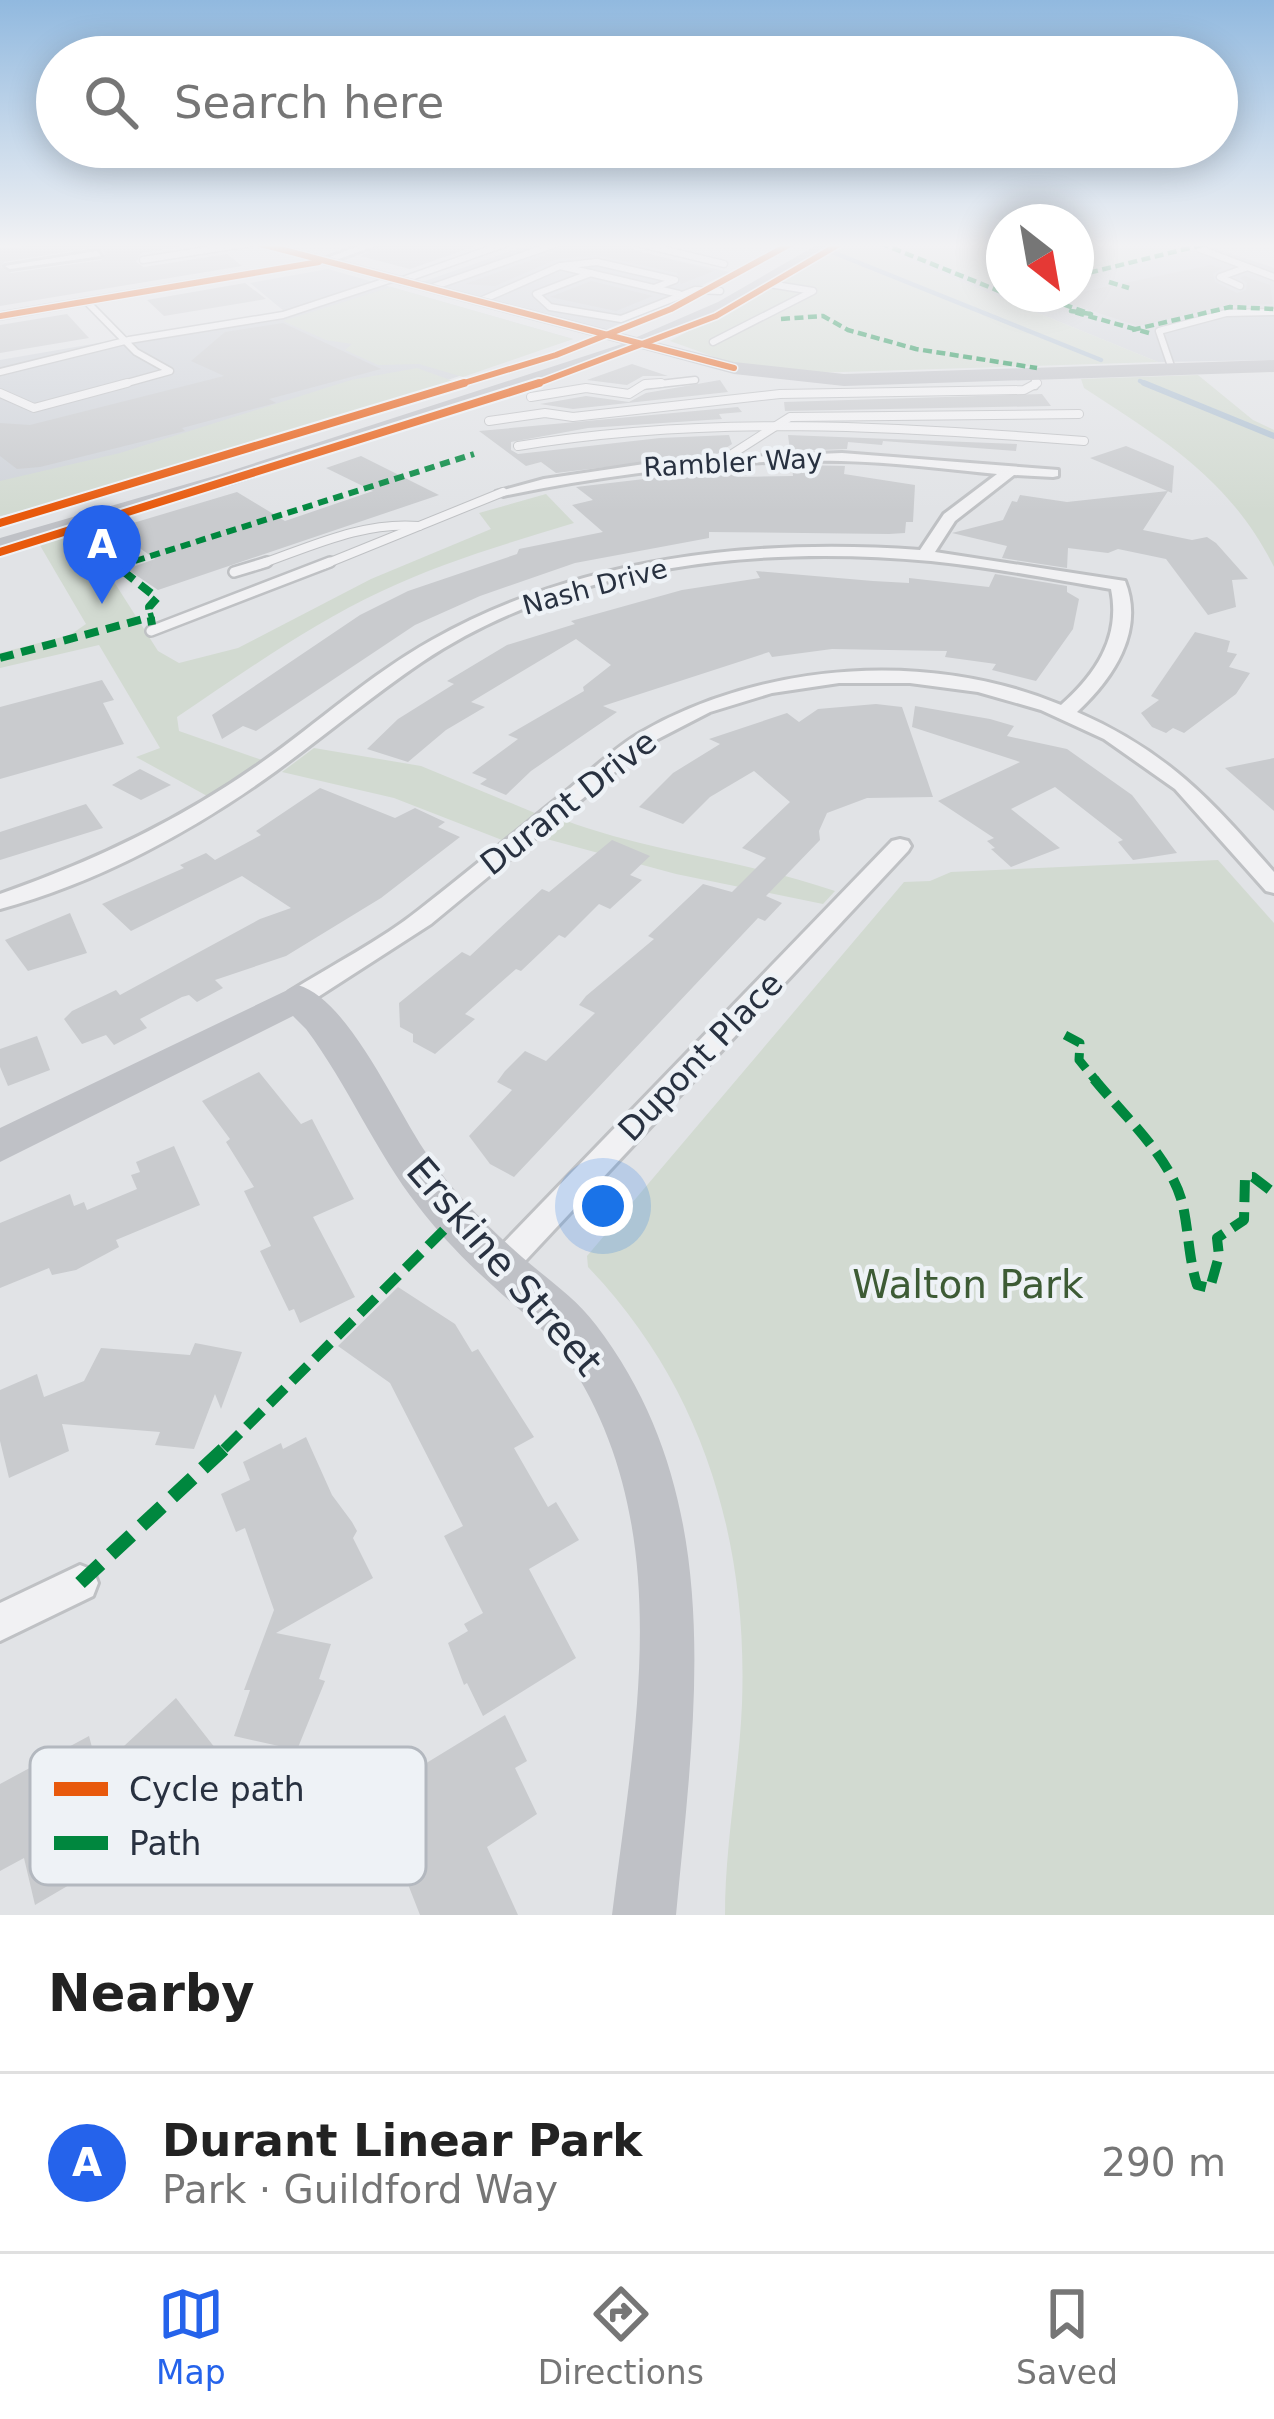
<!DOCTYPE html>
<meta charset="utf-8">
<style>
body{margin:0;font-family:"DejaVu Sans",sans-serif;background:#f6f6f6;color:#222}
.compass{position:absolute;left:986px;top:204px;width:108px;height:108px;border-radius:50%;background:#fff;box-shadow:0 6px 30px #0003;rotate:149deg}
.you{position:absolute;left:603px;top:1206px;width:42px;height:42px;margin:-30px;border:9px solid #fff;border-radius:50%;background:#1a73e8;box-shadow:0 0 0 18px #1a73e833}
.badge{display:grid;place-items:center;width:78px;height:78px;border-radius:50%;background:#2563eb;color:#fff;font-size:39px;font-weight:700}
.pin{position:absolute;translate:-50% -99px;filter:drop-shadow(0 3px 6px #0008)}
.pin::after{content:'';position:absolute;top:63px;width:42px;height:36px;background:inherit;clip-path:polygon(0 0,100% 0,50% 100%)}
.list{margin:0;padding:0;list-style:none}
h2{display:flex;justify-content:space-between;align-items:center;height:156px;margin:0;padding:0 48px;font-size:51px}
h2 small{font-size:39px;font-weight:400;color:#767676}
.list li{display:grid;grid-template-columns:78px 1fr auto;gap:36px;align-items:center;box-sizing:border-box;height:180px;padding:0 48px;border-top:3px solid #e0e0e0}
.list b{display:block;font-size:45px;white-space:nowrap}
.list p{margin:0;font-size:39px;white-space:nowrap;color:#767676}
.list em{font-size:39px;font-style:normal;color:#767676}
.icon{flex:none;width:66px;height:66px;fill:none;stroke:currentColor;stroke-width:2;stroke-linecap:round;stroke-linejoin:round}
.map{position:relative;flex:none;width:1274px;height:1915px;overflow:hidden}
.search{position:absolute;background:#fff;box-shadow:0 6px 30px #0003;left:36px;right:36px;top:36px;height:132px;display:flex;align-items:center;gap:30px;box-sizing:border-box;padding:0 42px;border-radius:66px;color:#767676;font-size:45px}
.sheet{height:336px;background:#fff}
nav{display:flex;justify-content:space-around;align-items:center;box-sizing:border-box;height:168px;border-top:3px solid #e0e0e0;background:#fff;font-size:33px;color:#767676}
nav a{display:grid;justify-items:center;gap:6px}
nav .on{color:#2563eb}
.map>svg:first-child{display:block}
</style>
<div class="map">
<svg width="1274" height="1915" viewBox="0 0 1274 1915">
<rect width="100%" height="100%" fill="#e1e3e6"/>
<g fill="#cfd3d9">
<polygon points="534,243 597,243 730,272 604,331 422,282"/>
<polygon points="867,243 1004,243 1004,294 1076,294 1076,243 1199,243 1274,268 1274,360 1158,362"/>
<polygon points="328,269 573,339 166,472 0,516 0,360 284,311 250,283"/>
</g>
<g fill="#d2dad1">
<polygon points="850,243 867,243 1158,362 810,373 742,367 670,341"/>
<polygon points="888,243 1004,243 1004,290"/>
<polygon points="1076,243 1176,243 1194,249 1076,275"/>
<polygon points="391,287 573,339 463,377 419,364 378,365 345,350 352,344 326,340 283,321"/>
<polygon points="417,368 453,381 166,472 0,516 0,481 120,453 351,380"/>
<path d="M1198,375l55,45 21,10v137c-44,-88 -110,-127 -190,-179l-3,-9z"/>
<path d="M546,494l28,29c-65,20 -131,39 -192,68 -73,34 -139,82 -205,126l2,14 83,29 -53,37 -73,-40 24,-9 -61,-103 -99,23v-15l70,-18 16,-11 -48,-82 43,-12 77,121 21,12 59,-15 133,-69 120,-50 -12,-16z"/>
<polygon points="314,748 421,766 535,813 502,840 394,798 282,772"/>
<path d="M564,820c88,33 182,40 271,71l-12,13 -147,-30 -133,-36z"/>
<path d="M1218,860l56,63v992h-549c0,-71 14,-140 17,-211 6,-164 -39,-317 -154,-437l-1,-11 317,-374 26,-1 21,-9z"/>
</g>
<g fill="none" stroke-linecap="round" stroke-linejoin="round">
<g stroke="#afc1d2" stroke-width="4.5">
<polyline points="832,252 1101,360"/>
<polyline points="1140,381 1151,386"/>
</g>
<polyline stroke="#afc1d2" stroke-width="6" points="1144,383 1274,436"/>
</g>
<g fill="#c9cbce" fill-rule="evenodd">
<path d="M52,243h149l-60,10 -5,9 8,5 83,-13 15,12 -242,40v-57zM96,247l9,6 -3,7 -91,13 -10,-6 3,-5z"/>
<polygon points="387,243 484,243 410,269 360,256"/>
<polygon points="565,243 630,243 635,250 714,271 681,284 677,273 596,255 557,259 495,286 465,284 560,250"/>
<polygon points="1211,265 1222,268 1213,274 1215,282 1237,293 1246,290 1247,283 1240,278 1245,276 1270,285 1273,304 1225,306 1138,326 1053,298"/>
<polygon points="591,281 653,296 616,311 550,297"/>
<polygon points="245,283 266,299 164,316 147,300"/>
<polygon points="67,314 89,338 0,353 0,325"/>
<polygon points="283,323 381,369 269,399 276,403 182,428 185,431 40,467 17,469 0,456 0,423 30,425 224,376 191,361 225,332"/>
<polygon points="632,364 668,376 643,376 627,385 587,380"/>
<polygon points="720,380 728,392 573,409 540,404 586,396 629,402 646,393"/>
<polygon points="1042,394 1051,406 785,411 784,402"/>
<polygon points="738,407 742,412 719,414 722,419 588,428 511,442 511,450 518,454 660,438 729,435 732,444 717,454 556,473 541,462 526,466 479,431"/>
<polygon points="788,435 1017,444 1016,451 883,441 882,445 848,442 847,449 790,451"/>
<polygon points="1126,446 1174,466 1172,493 1090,458"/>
<polygon points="361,456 439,495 158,590 127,569 155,559 113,529 237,492 285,521 373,491 326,468"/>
<polygon points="798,465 845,466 844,474 915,485 913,522 906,522 905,533 889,534 709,532 709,538 575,563 480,596 415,625 256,731 243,726 222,739 212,715 360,615 408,591 517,554 519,549 603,532 572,505 593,500 576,487 738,468 741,477 793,476 792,466"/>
<polygon points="1168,491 1143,530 1192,540 1207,537 1216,543 1248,579 1232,580 1236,607 1208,615 1166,559 1118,549 1108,553 1068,548 1067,568 1002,558 1007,546 952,533 1003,520 1012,501 1017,502 1020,495 1067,502"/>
<polygon points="756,571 873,581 909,583 909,578 989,587 995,574 1067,586 1067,592 1079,599 1073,629 1036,681 992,670 996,664 945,657 947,651 832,649 772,657 769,652 603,706 617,712 531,771 506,795 480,784 487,779 472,773 518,739 508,735 584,691 583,687 611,665 576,639 471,702 485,707 446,730 408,762 367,749 398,719 454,684 447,681 507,645 575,624 571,621 682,590 760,578"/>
<polygon points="1195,632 1230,641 1227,652 1237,654 1229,667 1250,673 1236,694 1184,733 1173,728 1166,733 1152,727 1141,713 1159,700 1151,696"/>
<polygon points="102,680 114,700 103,703 124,744 0,779 0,707"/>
<polygon points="876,704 902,707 933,797 867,798 827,813 819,831 820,840 766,896 782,903 765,921 758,918 514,1177 490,1164 469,1136 512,1090 497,1082 505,1071 525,1051 546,1061 595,1013 579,1005 586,996 654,939 648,936 703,884 732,892 766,858 742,848 790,802 754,771 710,797 683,824 639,807 673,773 720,744 709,739 787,713 799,722 818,709"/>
<polygon points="915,706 990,719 1014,726 1007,736 1067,749 1132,795 1177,853 1133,860 1118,842 1123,840 1055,787 1011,809 1060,848 1011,867 991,849 995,848 987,841 994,838 938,801 1020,762 912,727"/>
<polygon points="1274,758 1274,811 1225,768"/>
<polygon points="140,769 171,785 141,800 112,785"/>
<polygon points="320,788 395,818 415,808 445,822 438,827 460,837 381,898 286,956 215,980 223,988 197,1002 189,995 182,997 140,1019 147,1028 114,1045 106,1035 82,1044 64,1019 72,1011 116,990 120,995 260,919 291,908 242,876 131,931 102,904 184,868 180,865 206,853 215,860 261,835 256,831"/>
<polygon points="86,804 103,828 0,860 0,832"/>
<polygon points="612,840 650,856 630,875 642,880 610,909 599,904 565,938 559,935 521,971 516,969 465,1014 475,1019 435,1054 413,1042 413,1034 400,1027 399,1003 462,952 470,956 542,889 549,892"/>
<polygon points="70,913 87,953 28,971 5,940"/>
<polygon points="37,1036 50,1070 8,1086 0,1067 0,1049"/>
<polygon points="259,1072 301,1124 312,1119 354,1199 313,1217 355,1297 300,1323 294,1309 289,1311 260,1251 271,1246 244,1191 254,1187 226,1142 230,1139 202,1101"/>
<polygon points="174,1146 200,1205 116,1240 119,1247 76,1270 52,1275 49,1268 0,1288 0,1223 70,1194 74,1206 84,1202 87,1210 137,1189 131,1175 140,1172 136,1162"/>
<polygon points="398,1287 455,1324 472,1352 478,1349 534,1437 514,1448 548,1507 556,1502 579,1540 529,1569 576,1658 483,1716 467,1683 464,1685 448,1643 468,1631 464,1624 483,1613 444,1536 463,1526 390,1383 338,1346"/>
<polygon points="195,1343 242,1352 221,1409 215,1394 194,1449 155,1445 160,1432 62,1424 69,1451 9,1478 0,1441 0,1390 37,1374 44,1397 84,1381 101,1348 190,1355"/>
<polygon points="306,1437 332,1495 352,1522 357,1531 353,1538 373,1578 276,1633 331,1644 319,1679 325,1681 297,1750 234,1736 250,1690 244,1690 274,1610 245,1528 236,1532 221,1494 250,1480 243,1462 281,1443 283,1449"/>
<polygon points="176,1698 244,1785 165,1857 151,1837 35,1905 24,1858 0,1871 0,1784 89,1736 98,1770"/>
<polygon points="505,1715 527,1761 515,1768 537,1814 487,1847 518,1915 420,1915 393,1846 389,1849 379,1823 384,1820 374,1795"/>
</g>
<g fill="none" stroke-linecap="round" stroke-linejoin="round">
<defs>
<g id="lane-far2">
<polyline points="637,243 724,264"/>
<polyline points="1200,249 1274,277"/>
<polyline points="143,260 251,243"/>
<polyline points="561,266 597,262 675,280 654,288"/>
<polyline points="591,273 536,294 550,307 621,319 695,290 720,291"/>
<polyline points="400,281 507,243"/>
<polyline points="1240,286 1220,277 1245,268"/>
<polyline points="430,288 558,243"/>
<polyline points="480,301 560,266 679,294"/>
<polyline points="87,302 136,352 170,371 116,386"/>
<polyline points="713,342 813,291 763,283"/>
<polyline points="1172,369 1159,331 1226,313 1274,312"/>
<polyline points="0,372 129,340 283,315 392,279"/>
<polyline points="1035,374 1035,386"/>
<polyline points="642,386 695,380"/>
</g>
<g id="lane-far1">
<polyline points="0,393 34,408 127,383"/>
<polyline points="531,397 586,388 629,394 645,384 661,383"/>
<polyline points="489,421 545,413 573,417 780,394 1024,390 1037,383"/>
<path d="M518,446c189,-31 376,-20 566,-5"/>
<polyline points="721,461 790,417 1079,414"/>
<path d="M258,565c52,-18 105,-44 161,-39"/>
<polyline points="323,565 503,492"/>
</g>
<g id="lane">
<polyline points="234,572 267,562"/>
<polyline points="151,631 330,562"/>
</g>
<g id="street">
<polygon points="367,243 383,243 328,263 319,261"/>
<polygon points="97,251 101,256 10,269 5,266"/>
<path d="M842,453l216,17v6l-5,1 -39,-2 -59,46 -20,31 190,29c20,50 -12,98 -48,131 91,40 133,87 197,160v21l-8,-2 -91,-102 -71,-50 -63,-29 -63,-18 -68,-9h-71l-67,10 -62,19 -60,31 -219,181 -124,80h-18l-3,-6 3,-6c43,-27 91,-51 131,-83 50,-39 99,-80 149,-120 22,-18 45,-41 71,-56 123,-71 289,-83 421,-28 35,-31 60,-68 50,-116 -60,-10 -119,-22 -180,-28 -171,-16 -363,3 -509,101 -50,34 -97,73 -146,109 -81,59 -179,112 -276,138v-15c92,-32 181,-74 261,-131 57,-40 110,-89 171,-123 147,-83 322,-102 488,-90l24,-36 53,-40c-52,-5 -104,-12 -156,-13 -114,-2 -227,12 -338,35l-7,-4 48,-13 127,-19z"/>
<polygon points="900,839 908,841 911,846 908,851 512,1275 501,1279 490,1275 486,1266 490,1257 892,841"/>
<polygon points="80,1565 93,1570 98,1583 93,1596 0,1641 0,1603"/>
</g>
</defs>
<use href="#lane-far2" stroke="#bfc1c4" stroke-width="9"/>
<use href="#lane-far1" stroke="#bfc1c4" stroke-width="10"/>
<use href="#lane" stroke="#bfc1c4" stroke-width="14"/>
<use href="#street" stroke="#bfc1c4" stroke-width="6"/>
<use href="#lane-far2" stroke="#f1f1f3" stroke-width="6"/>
<use href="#lane-far1" stroke="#f1f1f3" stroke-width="8"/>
<use href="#lane" stroke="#f1f1f3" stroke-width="9"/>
<use href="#street" fill="#f1f1f3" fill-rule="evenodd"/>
<g fill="#bfc1c6" fill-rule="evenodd">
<polygon points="250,243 276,243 637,337 718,302 820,243 838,243 730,310 656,342 734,362 844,374 1274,360 1274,372 844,386 734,374 641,349 234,485 0,553 0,538 218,475 622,344 323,265 0,321 0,311 304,260"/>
<path d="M298,985c52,15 99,128 131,172 26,37 59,70 93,100 25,22 54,41 74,68 133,174 99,387 80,590h-64c23,-188 67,-391 -47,-559 -19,-27 -48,-47 -72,-70 -27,-24 -53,-51 -75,-80 -43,-55 -70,-121 -112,-177l-13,-13 -293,146v-34z"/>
</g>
<g stroke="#00873e" stroke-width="4.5" stroke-dasharray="9 4.5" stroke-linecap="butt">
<polyline points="880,243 1004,293"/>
<polyline points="1076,276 1210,243"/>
<polyline points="1109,282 1129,288"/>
<polyline points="1011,294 1040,296 1091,314 1071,311 1081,314 1149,333"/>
<polyline points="781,319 823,316 848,330 916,349 1037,368"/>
<polyline points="1132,330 1230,307 1274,309"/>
</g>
<g stroke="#00873e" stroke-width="6" stroke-dasharray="10 6" stroke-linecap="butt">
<polyline points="111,545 135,561 124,565"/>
<polyline points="135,561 474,454"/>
</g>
<g stroke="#00873e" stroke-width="8" stroke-dasharray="14 8" stroke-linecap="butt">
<polyline points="133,562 118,567 157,598 149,607 152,625"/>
<polyline points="0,658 154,616"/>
</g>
<polyline stroke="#00873e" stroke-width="9" stroke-dasharray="18 9" stroke-linecap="butt" points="1065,1035 1080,1043 1079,1060 1097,1082"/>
<g stroke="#00873e" stroke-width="10" stroke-dasharray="22 10" stroke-linecap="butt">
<path d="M1094,1079c30,37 82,83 90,132 5,26 5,48 13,74l13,3 9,-32 -2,-18 27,-18 1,-43h8l21,16"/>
<polyline points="224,1449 456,1218"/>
</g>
<polyline stroke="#00873e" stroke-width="14" stroke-dasharray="28 14" stroke-linecap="butt" points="80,1583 227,1446"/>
<defs>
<g id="cycleway-far1">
<polyline points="257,243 734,368"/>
<polyline points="0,316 319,262"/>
<polyline points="454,386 556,355 671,309 792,243"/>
<polyline points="531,386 716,316 841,243"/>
</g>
<g id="cycleway">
<polyline points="0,523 464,383"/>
<polyline points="0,552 539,383"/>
</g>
</defs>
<use href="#cycleway-far1" stroke="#eef2f6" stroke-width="9"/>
<use href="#cycleway" stroke="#eef2f6" stroke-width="12"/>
<use href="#cycleway-far1" stroke="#e8590c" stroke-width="6"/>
<use href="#cycleway" stroke="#e8590c" stroke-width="8"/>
</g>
<linearGradient id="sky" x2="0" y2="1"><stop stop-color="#91b9df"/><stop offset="0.48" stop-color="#f2f2f4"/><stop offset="1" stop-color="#f2f2f4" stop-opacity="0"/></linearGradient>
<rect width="1274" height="511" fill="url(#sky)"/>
<g text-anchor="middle" stroke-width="9" stroke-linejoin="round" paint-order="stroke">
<g font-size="27" fill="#283140" stroke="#eef2f6">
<text transform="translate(733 463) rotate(-3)" y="9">Rambler Way</text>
<text transform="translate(595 587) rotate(-15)" y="9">Nash Drive</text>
</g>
<g font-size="33" fill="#283140" stroke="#eef2f6">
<text transform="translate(568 802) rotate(-38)" y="12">Durant Drive</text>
<text transform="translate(700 1056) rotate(-46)" y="12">Dupont Place</text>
</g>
<g font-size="39" fill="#283140" stroke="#eef2f6">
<text transform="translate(505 1266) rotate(49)" y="14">Erskine Street</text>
</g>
<g font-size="39" fill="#3d5b35" stroke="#eef2f6">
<text x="968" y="1298">Walton Park</text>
</g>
</g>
<rect x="30" y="1747" width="396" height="138" rx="18" fill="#eef2f6" stroke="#b3b8bf" stroke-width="3"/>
<rect x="54" y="1782" width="54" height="14" fill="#e8590c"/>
<rect x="54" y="1836" width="54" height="14" fill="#00873e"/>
<g font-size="33" fill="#283140">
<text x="129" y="1801">Cycle path</text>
<text x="129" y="1855">Path</text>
</g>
</svg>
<svg class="compass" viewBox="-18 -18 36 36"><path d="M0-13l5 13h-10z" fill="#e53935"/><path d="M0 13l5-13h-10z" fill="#767676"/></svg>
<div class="you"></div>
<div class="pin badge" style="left:102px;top:604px">A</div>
<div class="search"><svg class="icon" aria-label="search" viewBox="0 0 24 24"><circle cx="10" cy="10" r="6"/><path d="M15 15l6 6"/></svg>Search here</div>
</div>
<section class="sheet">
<h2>Nearby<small></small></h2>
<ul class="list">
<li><span class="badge">A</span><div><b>Durant Linear Park</b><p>Park · Guildford Way</p></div><em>290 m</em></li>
</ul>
</section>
<nav>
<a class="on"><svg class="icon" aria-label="map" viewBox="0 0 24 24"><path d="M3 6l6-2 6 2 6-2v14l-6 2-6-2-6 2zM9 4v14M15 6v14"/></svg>Map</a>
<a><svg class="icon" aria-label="directions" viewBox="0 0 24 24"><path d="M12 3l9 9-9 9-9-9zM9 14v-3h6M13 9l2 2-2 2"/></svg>Directions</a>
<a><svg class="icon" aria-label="saved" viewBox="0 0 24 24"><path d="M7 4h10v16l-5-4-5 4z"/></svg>Saved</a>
</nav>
